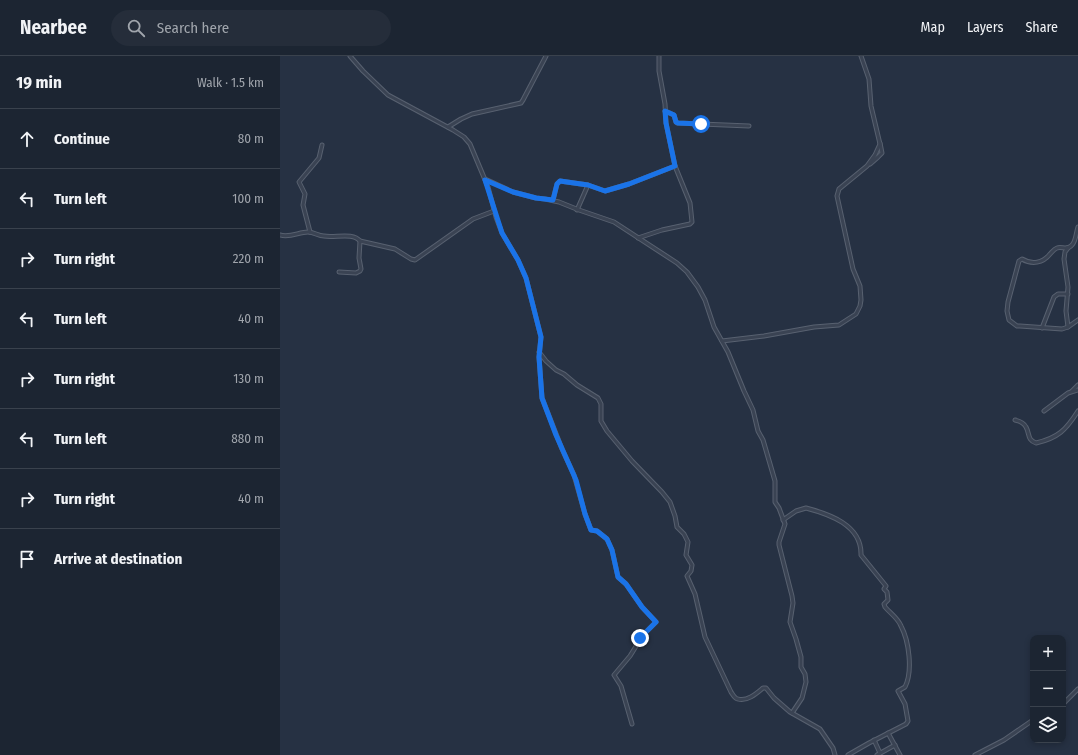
<!DOCTYPE html>
<meta charset="utf-8">
<style>
body{margin:0;font-family:"Fira Sans Condensed",sans-serif;background:#252d3a;color:#f1f3f6}
.controls{position:absolute;right:12px;bottom:12px;display:grid;overflow:hidden;border-radius:8px;box-shadow:0 2px 6px #0003}
.controls button{width:36px;height:36px;display:grid;place-items:center;padding:0;border:0;border-bottom:1px solid #3a424d;background:#1c2532;color:#f1f3f6;font:20px sans-serif}
.stop{position:absolute;width:12px;height:12px;margin:-9px;border:3px solid #1a73e8;border-radius:50%;background:#fff}
.stop.end{background:#1a73e8;border-color:#fff;box-shadow:0 1px 4px #0008}
.list{margin:0;padding:0;list-style:none}
h2{display:flex;justify-content:space-between;align-items:center;height:52px;margin:0;padding:0 16px;font-size:17px}
h2 small{font-size:13px;font-weight:400;color:#a0a5ac}
.list li{display:grid;grid-template-columns:26px 1fr auto;gap:12px;align-items:center;box-sizing:border-box;height:60px;padding:0 16px;border-top:1px solid #3a424d}
.list b{display:block;font-size:15px;white-space:nowrap}
.list em{font-size:13px;font-style:normal;color:#a0a5ac}
.icon{flex:none;width:22px;height:22px;fill:none;stroke:currentColor;stroke-width:2;stroke-linecap:round;stroke-linejoin:round}
.map{position:relative;flex:none;width:798px;height:699px;overflow:hidden}
header{display:flex;align-items:center;gap:24px;box-sizing:border-box;height:56px;padding:0 20px;background:#1c2532;border-bottom:1px solid #3a424d}
header strong{font-size:19px}
nav{display:flex;gap:22px;margin-inline-start:auto;font-size:14px}
.search{width:280px;height:36px;background:#252d3a;display:flex;align-items:center;gap:10px;box-sizing:border-box;padding:0 14px;border-radius:22px;color:#a0a5ac;font-size:15px}
main{display:flex}
aside{flex:1;background:#1c2532}
.map>svg:first-child{display:block}
</style>
<header>
<strong>Nearbee</strong>
<div class="search"><svg class="icon" aria-label="search" viewBox="0 0 24 24"><circle cx="10" cy="10" r="6"/><path d="M15 15l6 6"/></svg>Search here</div>
<nav><a>Map</a><a>Layers</a><a>Share</a></nav>
</header>
<main>
<aside>
<h2>19 min<small>Walk · 1.5 km</small></h2>
<ul class="list">
<li><svg class="icon" aria-label="ahead" viewBox="0 0 24 24"><path d="M12 20V5M6 11l6-6 6 6"/></svg><div><b>Continue</b></div><em>80 m</em></li>
<li><svg class="icon" aria-label="left" viewBox="0 0 24 24"><path d="M17 20v-9H6M10 6l-5 5 5 5"/></svg><div><b>Turn left</b></div><em>100 m</em></li>
<li><svg class="icon" aria-label="right" viewBox="0 0 24 24"><path d="M7 20v-9h11M14 6l5 5-5 5"/></svg><div><b>Turn right</b></div><em>220 m</em></li>
<li><svg class="icon" aria-label="left" viewBox="0 0 24 24"><path d="M17 20v-9H6M10 6l-5 5 5 5"/></svg><div><b>Turn left</b></div><em>40 m</em></li>
<li><svg class="icon" aria-label="right" viewBox="0 0 24 24"><path d="M7 20v-9h11M14 6l5 5-5 5"/></svg><div><b>Turn right</b></div><em>130 m</em></li>
<li><svg class="icon" aria-label="left" viewBox="0 0 24 24"><path d="M17 20v-9H6M10 6l-5 5 5 5"/></svg><div><b>Turn left</b></div><em>880 m</em></li>
<li><svg class="icon" aria-label="right" viewBox="0 0 24 24"><path d="M7 20v-9h11M14 6l5 5-5 5"/></svg><div><b>Turn right</b></div><em>40 m</em></li>
<li><svg class="icon" aria-label="arrive" viewBox="0 0 24 24"><path d="M6 21V4h12l-3 4 3 4H6"/></svg><div><b>Arrive at destination</b></div></li>
</ul>
</aside>
<div class="map">
<svg width="798" height="699" viewBox="0 0 798 699">
<rect width="100%" height="100%" fill="#263143"/>
<g fill="none" stroke-linecap="round" stroke-linejoin="round">
<defs>
<g id="street">
<polyline points="70,0 83,15 108,39 173,74 184,81 190,88 208,131 216,161 222,177 238,204 246,222 261,281 259,301 262,342 282,393 294,419 305,458 311,474 317,475 327,483 332,494 338,521 346,528 362,551 376,566 363,579 350,600 334,619 341,630 352,668"/>
<polyline points="385,55 394,59 396,66 397,67 469,70"/>
<polyline points="168,71 181,63 192,58 241,47 243,44 266,0"/>
<polyline points="590,108 598,101 602,97 600,87"/>
<polyline points="205,123 233,136 256,142 265,143 279,146 299,154 334,166 397,207 407,216 418,231 425,244 434,271 448,296 464,335 473,354 478,375 483,384 495,425 495,446 499,452 505,468 499,486 499,489 512,540 513,547 510,566 516,583 521,601 521,611 525,618 526,626 522,642 512,657"/>
<polyline points="273,144 277,128 280,125 308,129 325,135 349,128 395,110"/>
<polyline points="297,154 308,129"/>
<path d="M798,171c-2,6 -2,14 -6,18 -5,6 -10,1 -15,3 -3,1 -5,4 -7,6 -7,9 -18,11 -28,5l-3,2 -11,41 -1,9 2,9 8,6h3l42,3 6,-2 10,-7"/>
<polyline points="30,176 23,149 25,138 19,126 39,102 42,89"/>
<path d="M0,179c10,3 19,-3 28,-3 6,0 10,4 16,4 11,2 29,-4 36,5l-1,17 2,11 -1,2 -4,2 -17,-1"/>
<polyline points="358,182 382,174 410,168 412,166 410,147 395,110 386,67 385,48 379,15 379,0"/>
<polyline points="80,185 115,193 131,203 135,204 193,163 214,155"/>
<polyline points="788,271 786,255 788,231 784,203 785,196 788,192"/>
<polyline points="762,272 774,241 778,238 788,238"/>
<polyline points="442,285 484,280 534,271 559,269 576,258 580,250 581,244 580,230 573,213 557,140 559,133 587,110 595,99 600,88 591,50 589,23 581,0"/>
<path d="M259,296l7,9 10,9 8,4 13,11 21,13 3,6v17l6,10 25,30 30,31 8,10 5,14 2,11 7,7 4,8 -2,13 6,10 -1,6 -4,5 8,18 10,43 26,55c2,3 4,7 7,7 9,3 19,-6 25,-11h3l8,10 16,14 30,17 13,19 2,7"/>
<polyline points="792,335 798,329"/>
<polyline points="764,355 788,337 798,334"/>
<path d="M735,364c4,1 9,3 11,7 4,7 1,13 10,16 22,-5 30,-13 42,-32"/>
<path d="M503,464l13,-9 10,-3c23,6 56,17 55,47l25,31 -2,3 3,3 1,8 -4,4 1,3c5,6 13,11 16,19 8,15 12,45 4,61l-7,4 7,13 3,17 -2,3 -37,19 -21,12"/>
<polyline points="783,648 798,633"/>
<polyline points="608,677 620,699"/>
<polyline points="594,684 600,697"/>
<polyline points="597,699 615,689"/>
<polyline points="695,699 724,684 753,664"/>
</g>
</defs>
<use href="#street" stroke="#586170" stroke-width="5"/>
<use href="#street" stroke="#3a4353" stroke-width="3"/>
</g>
<g fill="none" stroke-linecap="round" stroke-linejoin="round">
<polyline stroke="#1a73e8" stroke-width="5" points="360,582 376,566 362,551 346,528 338,521 332,494 327,483 317,475 311,474 305,458 296,424 276,379 262,342 259,301 261,281 246,222 238,204 222,177 205,124 233,136 256,142 273,144 277,128 280,125 308,129 325,135 349,128 395,110 386,67 385,55 394,59 396,66 398,67 421,68"/>
</g>
</svg>
<div class="controls">
<button>+</button>
<button>−</button>
<button><svg class="icon" aria-label="layers" viewBox="0 0 24 24"><path d="M12 4l9 5-9 5-9-5zM3 14l9 5 9-5"/></svg></button>
</div>
<div class="stop" style="left:421px;top:68px"></div>
<div class="stop end" style="left:360px;top:582px"></div>
</div>
</main>
